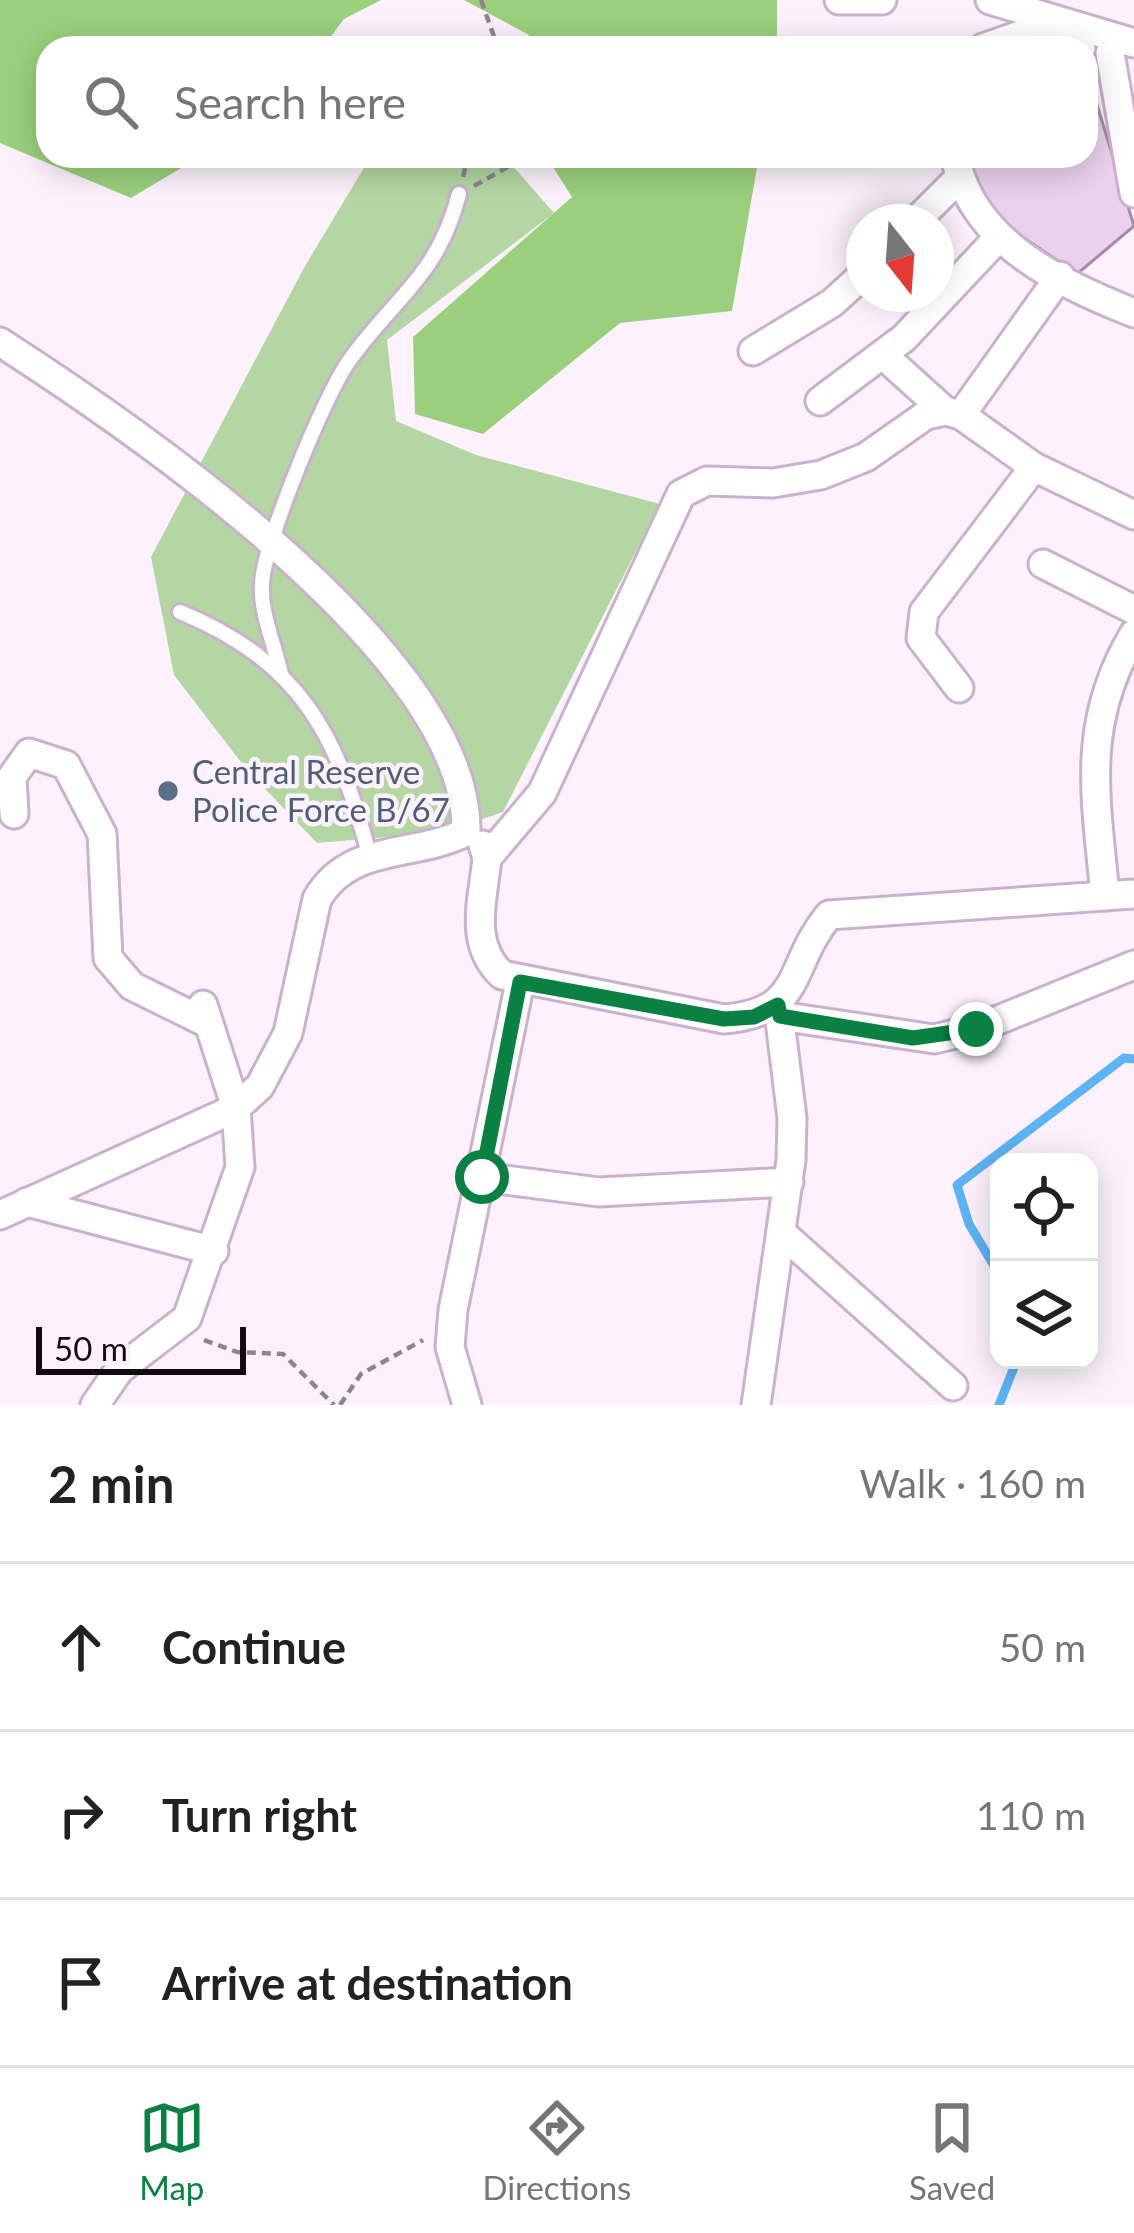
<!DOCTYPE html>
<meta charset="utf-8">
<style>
body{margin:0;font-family:Lato,sans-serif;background:#f2f2f2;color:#222}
.controls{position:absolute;right:36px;bottom:36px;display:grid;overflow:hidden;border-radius:24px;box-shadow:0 6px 30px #0003}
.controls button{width:108px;height:108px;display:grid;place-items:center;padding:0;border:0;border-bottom:3px solid #e0e0e0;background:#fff;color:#222;font:60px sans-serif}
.compass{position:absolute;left:846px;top:204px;width:108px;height:108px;border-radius:50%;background:#fff;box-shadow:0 6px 30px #0003;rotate:163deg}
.scale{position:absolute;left:36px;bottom:30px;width:210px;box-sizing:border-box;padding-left:12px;border:6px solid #130a13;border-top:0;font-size:33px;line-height:42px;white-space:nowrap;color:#130a13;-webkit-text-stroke:9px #fcf1fd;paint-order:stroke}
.stop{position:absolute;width:36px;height:36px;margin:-27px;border:9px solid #0b8043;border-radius:50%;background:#fff}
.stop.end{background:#0b8043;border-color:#fff;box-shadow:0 3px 12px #0008}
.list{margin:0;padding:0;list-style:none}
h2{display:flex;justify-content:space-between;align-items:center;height:156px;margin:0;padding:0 48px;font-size:51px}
h2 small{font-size:39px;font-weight:400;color:#767676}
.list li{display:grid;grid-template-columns:78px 1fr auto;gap:36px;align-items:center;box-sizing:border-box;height:168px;padding:0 48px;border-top:3px solid #e0e0e0}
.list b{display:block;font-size:45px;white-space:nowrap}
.list em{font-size:39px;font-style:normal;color:#767676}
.icon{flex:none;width:66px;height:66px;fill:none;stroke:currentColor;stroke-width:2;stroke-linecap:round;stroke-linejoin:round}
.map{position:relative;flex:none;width:1134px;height:1405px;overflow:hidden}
.search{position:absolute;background:#fff;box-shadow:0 6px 30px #0003;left:36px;right:36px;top:36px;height:132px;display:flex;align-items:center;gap:30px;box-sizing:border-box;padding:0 42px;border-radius:36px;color:#767676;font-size:45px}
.sheet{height:660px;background:#fff}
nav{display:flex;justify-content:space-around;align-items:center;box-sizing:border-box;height:168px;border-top:3px solid #e0e0e0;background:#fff;font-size:33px;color:#767676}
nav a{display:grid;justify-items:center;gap:6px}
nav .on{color:#0b8043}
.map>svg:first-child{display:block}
</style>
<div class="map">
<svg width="1134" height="1405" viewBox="0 0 1134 1405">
<rect width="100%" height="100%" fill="#fcf1fd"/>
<polygon fill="#b3d6a2" points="371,156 504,156 554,213 387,340 396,421 476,455 660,504 503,812 445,832 317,843 247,770 174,675 151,557 305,266"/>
<g fill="#9ad07d">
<polygon points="0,0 381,0 344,19 322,48 48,48 48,156 201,156 131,198 0,143"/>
<polygon points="464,0 777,0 777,48 526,48 529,35"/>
<polygon points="546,156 759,156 732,311 620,323 483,434 415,414 413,337 572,197"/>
</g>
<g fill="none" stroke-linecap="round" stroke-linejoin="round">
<g stroke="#5db3f3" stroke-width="9">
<polyline points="999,1274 969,1224 957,1185 1124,1058 1134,1059"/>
<polyline points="999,1405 1017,1360"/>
</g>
</g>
<polygon fill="#ebd1ed" stroke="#a58ca6" stroke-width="3" points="1087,72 1134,226 1077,274 976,205 968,169 969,156 1086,156"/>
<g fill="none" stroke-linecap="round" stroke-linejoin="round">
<defs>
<g id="lane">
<path d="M180,612c121,50 158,123 190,246"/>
<path d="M281,674c-6,-28 -21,-62 -19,-90 1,-39 63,-190 87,-223 46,-65 88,-83 110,-167"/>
</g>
<g id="street">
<polyline points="839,0 882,0"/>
<polyline points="990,0 1134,43"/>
<polyline points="983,48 1023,34 1081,48"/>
<polyline points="1110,53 1134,193"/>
<path d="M955,156c16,86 104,127 179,157"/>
<polyline points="915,222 959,178"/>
<path d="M0,342c135,87 470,315 466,490 -52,26 -117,11 -149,67l-29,134 -28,53 -24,22 -236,107"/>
<polyline points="753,351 832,303 864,274"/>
<polyline points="883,355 945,411"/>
<polyline points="820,401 904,338 998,238"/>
<polyline points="961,415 1060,276"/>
<polyline points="1043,564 1134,610"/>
<polyline points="959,688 921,638 924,612 1034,467"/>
<polyline points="14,814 12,777 29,753 66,765 102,834 108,958 132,986 209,1024"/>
<path d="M483,845l4,13c-4,42 -19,85 15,117l222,44c82,-7 62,-52 105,-104l305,-21"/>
<polyline points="487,858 542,793 681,494 707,481 773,483 821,475 866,457 926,415 945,411 961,415 1034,467 1134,515"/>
<path d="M1105,896c-9,-100 -25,-171 29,-262"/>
<polyline points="780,1016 934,1039 976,1029 1134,965"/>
<polyline points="482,1177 599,1192 789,1182"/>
<polyline points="27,1202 214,1251"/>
<polyline points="783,1234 953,1386"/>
<polyline points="95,1405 119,1370 187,1318 240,1167 236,1108 203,1005"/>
<polyline points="467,1405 450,1347 453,1310 520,982"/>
<polyline points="756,1405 791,1160 792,1118 778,1005"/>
</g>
</defs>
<use href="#lane" stroke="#cbb1cd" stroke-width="20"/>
<use href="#street" stroke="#cbb1cd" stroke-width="33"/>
<g stroke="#8e848e" stroke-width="4.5" stroke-dasharray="9 6" stroke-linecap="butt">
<polyline points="481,0 498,48"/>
<polyline points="463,177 468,156"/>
<polyline points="474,186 527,156"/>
<polyline points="204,1340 237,1352 283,1354 334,1405"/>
<polyline points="340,1405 361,1374 423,1340"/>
</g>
<use href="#lane" stroke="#fff" stroke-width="14"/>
<use href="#street" stroke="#fff" stroke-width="27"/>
</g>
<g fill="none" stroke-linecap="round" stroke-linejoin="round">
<polyline stroke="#0b8043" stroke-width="15" points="482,1177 520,982 724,1019 754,1017 778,1005 780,1016 913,1038 976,1029"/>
</g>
<circle fill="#5c6f8a" stroke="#fcf1fd" stroke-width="4.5" cx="168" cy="791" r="12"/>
<g text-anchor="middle" stroke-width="9" stroke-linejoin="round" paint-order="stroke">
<g font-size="33" fill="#4e5e75" stroke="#fcf1fd" text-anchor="start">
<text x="192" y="784">Central Reserve<tspan x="192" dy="38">Police Force B/67</tspan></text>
</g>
</g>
</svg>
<div class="controls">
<button><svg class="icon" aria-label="locate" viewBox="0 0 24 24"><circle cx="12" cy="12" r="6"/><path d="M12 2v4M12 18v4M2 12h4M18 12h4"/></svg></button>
<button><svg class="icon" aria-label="layers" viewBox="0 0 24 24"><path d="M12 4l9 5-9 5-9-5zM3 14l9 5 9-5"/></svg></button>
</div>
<svg class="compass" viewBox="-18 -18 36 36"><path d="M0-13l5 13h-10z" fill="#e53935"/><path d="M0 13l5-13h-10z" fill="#767676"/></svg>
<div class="scale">50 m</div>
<div class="stop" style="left:482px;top:1177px"></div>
<div class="stop end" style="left:976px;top:1029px"></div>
<div class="search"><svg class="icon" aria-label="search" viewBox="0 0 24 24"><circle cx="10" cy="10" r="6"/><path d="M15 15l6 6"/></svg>Search here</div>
</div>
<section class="sheet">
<h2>2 min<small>Walk · 160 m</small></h2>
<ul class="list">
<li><svg class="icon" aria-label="ahead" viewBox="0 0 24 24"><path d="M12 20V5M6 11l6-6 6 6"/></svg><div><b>Continue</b></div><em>50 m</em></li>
<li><svg class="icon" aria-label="right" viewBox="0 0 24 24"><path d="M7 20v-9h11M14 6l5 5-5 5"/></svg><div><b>Turn right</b></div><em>110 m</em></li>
<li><svg class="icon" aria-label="arrive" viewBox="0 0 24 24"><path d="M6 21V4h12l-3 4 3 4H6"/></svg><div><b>Arrive at destination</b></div></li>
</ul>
</section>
<nav>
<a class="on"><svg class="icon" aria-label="map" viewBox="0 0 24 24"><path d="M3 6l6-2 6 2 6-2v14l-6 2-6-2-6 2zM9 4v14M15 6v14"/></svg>Map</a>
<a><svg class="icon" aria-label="directions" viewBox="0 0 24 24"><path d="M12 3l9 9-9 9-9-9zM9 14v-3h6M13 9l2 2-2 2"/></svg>Directions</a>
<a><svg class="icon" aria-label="saved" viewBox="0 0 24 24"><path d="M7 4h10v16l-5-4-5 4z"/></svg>Saved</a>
</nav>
